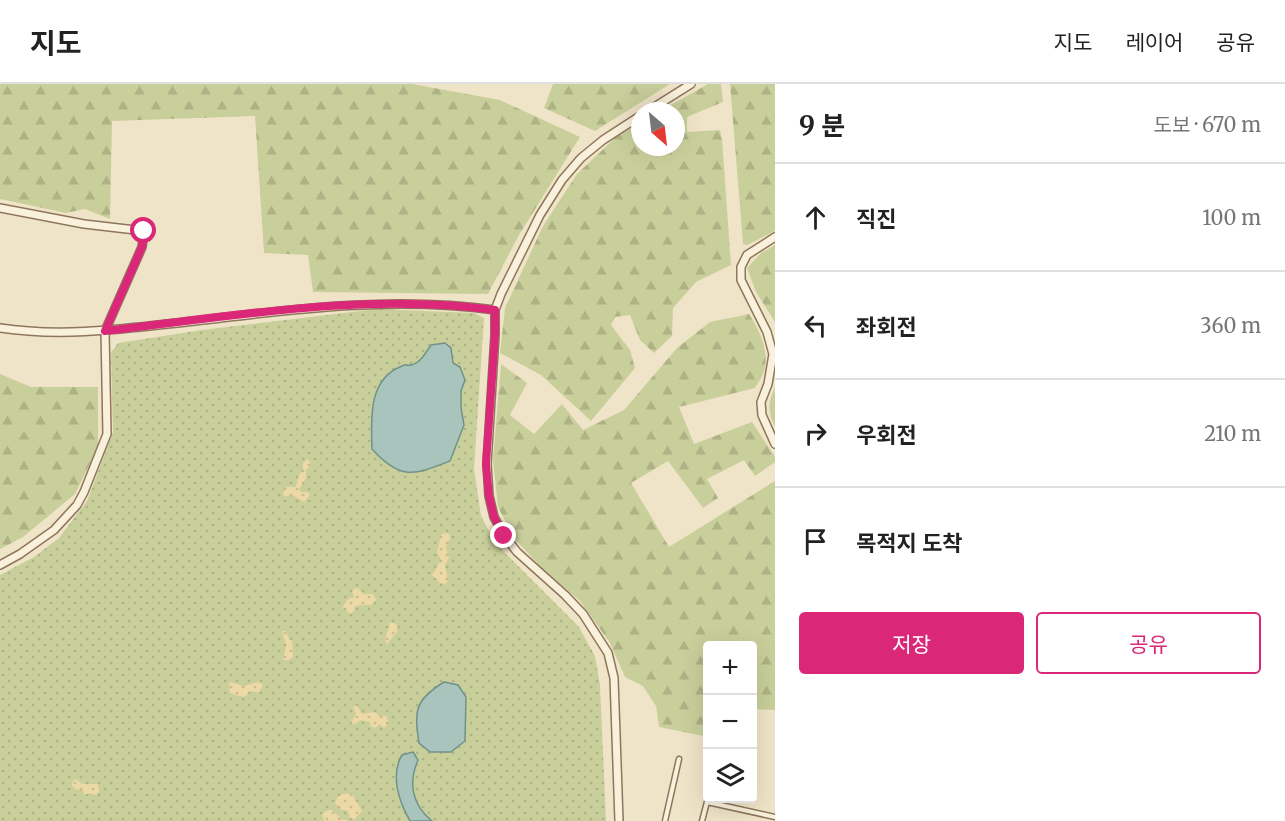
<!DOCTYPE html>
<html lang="ko">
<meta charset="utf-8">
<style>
body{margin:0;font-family:Merriweather,"Noto Sans KR",serif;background:#f6f6f6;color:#222}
.controls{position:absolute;right:18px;bottom:18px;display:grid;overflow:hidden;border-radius:6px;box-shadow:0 6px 24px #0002}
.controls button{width:54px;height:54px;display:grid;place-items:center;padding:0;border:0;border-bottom:2px solid #e0e0e0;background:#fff;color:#222;font:30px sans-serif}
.compass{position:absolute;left:631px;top:18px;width:54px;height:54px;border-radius:50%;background:#fff;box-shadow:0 6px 24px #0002;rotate:152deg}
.stop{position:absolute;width:18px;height:18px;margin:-14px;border:4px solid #db2777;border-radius:50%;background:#fff}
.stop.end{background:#db2777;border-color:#fff;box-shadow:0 2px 6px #0008}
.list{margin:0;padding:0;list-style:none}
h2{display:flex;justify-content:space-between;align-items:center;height:78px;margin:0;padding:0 24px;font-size:26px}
h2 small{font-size:20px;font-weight:400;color:#767676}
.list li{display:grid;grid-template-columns:39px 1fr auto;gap:18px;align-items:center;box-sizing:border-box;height:108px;padding:0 24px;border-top:2px solid #e0e0e0}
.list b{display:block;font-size:22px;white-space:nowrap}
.list em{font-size:20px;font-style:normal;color:#767676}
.actions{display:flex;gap:12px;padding:18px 24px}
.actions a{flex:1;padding:14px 0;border:2px solid #db2777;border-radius:6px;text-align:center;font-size:21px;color:#db2777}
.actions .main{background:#db2777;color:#fff}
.icon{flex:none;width:33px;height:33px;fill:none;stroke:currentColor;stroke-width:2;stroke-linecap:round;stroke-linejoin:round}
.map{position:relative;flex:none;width:775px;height:737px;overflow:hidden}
header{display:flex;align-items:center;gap:36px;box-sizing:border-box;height:84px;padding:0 30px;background:#fff;border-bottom:2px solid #e0e0e0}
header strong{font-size:28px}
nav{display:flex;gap:33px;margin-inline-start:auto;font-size:21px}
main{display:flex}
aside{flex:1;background:#fff}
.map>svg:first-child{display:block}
</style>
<header>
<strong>지도</strong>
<nav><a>지도</a><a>레이어</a><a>공유</a></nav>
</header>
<main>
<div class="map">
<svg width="775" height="737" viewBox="0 0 775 737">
<defs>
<pattern id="grass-dots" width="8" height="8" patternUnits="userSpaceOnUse" patternTransform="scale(1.5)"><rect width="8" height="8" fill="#c9cf9b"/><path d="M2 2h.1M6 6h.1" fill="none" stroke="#aeb285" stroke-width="1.8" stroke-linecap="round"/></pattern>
<pattern id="forest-firs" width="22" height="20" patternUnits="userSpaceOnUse" patternTransform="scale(1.5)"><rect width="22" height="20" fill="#c9cf9b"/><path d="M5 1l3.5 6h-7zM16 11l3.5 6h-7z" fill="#aeb285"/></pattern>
<pattern id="sand-dots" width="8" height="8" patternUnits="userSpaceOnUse" patternTransform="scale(1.5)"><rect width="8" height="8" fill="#ecd9a5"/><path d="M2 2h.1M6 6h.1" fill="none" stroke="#cbbb8e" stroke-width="1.8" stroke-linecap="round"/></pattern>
</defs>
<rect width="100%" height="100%" fill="#f0e4c8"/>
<polygon fill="url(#grass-dots)" points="377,225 474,229 484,234 474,385 481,432 496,460 579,543 595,572 600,601 606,737 0,737 0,491 34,473 59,454 87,417 113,348 111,269 118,259 202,246"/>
<g fill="url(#forest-firs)">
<polygon points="0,0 412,0 500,16 580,53 519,151 488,210 313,208 308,171 264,169 255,32 112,37 110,135 85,125 66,129 0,115"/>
<polygon points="553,0 670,0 595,47 544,24"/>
<polygon points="708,0 721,0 723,18 687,33 687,48 720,46 722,55 731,181 696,198 673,224 672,252 654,269 640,256 630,231 615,233 611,241 630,266 635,284 591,337 541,291 500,269 505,224 543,142 577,90 615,54 640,39 640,63 676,63 676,27 660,27"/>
<polygon points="730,0 775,0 775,147 747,161 743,160"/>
<polygon points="775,161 775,238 756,208 747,184 761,169"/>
<path d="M749,230c10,16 21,37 15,57 -2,6 -6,12 -9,17l-76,19 15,37 58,-22 23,35v5l-20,14 -11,-16 -37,19 11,19 -15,10 -35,-47 -37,22 38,64 106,-66v229l-22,-1 -1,-63h-44v80l-5,10 -44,-9 -3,-21 -13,-20 -18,-9 -15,-34 -30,-42 -40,-35 -26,-28 -16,-31 -5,-47 8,-96 26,19 -17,32 24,19 28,-30 21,26 41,-20 53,-62 33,-26z"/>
<polygon points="0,290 31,303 98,303 98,363 75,410 23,453 0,465"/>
<path d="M775,303v40c-8,-16 -7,-24 0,-40z"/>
</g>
<g fill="url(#sand-dots)">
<polygon points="308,375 311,381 306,386 306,394 299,405 301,408 308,408 310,411 304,418 294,412 284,412 283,409 286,403 296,403 299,391 303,387 303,379"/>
<polygon points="444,449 449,450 450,453 446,464 449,474 445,481 448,497 445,500 440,499 432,491 441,476 437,468 441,451"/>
<polygon points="355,504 359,505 363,510 373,510 376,516 371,521 360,521 354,523 354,527 350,530 343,523 348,515 354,513 352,507"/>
<polygon points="390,539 395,539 397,542 397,548 387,560 385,556"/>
<polygon points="282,547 286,547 289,555 292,556 293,573 289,576 283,576 286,562"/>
<polygon points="229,598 244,602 259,598 263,601 259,608 250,607 247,611 243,613 230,609"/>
<path d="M357,621l5,9 13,-2 4,4h7c3,5 2,9 -2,12l-5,-4 -3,4 -6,-2v-4l-9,-2 -8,5 -2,-3 5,-8 -3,-7z"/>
<polygon points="76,695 82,700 98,700 99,708 95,711 91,709 85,711 82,706 75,705 72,701 73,696"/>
<polygon points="343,710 352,710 362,727 354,736 350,734 348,727 340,725 335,719 338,712"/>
<polygon points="332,726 341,735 349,737 324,737 322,731 326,727"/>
</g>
<g fill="#a9c4bc" stroke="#6f938a" stroke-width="1.5">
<path d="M445,259l6,5 2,15 7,4 5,13 -4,11v17l3,17 -14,36c-36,14 -49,20 -78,-12 -1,-31 -4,-70 30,-83 7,-3 1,0 9,-1 9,-1 15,-13 20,-20z"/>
<path d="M444,598l14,3 8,12 -1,44 -14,11h-21l-11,-9c-5,-33 -4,-43 25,-61z"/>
<path d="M413,668l5,8c-10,23 -6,45 14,61h-22c-11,-19 -20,-46 -8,-66z"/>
</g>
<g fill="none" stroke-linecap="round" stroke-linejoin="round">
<defs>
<g id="lane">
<polyline points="665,737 679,675"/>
<polyline points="702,737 707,718 775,733"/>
</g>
<g id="street">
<polyline points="648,27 691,0"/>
<polyline points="0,124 84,140 144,147 142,163 105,247 107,350 84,408 77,421 54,446 20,470 0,481"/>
<polyline points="775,153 747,171 741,183 741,196 767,248 773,270 768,300 761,318 762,331 775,360"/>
<path d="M0,244c65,10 130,0 195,-7 99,-12 200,-25 300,-11"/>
<polyline points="619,737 614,594 608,569 583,530 565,511 517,468 504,451 494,433 489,412 487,380 495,251 495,226 501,210 540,131 562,96 581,74 603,56 640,32"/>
</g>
</defs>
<use href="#lane" stroke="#8d765c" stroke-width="7"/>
<use href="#street" stroke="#8d765c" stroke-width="10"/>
<use href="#lane" stroke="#faf1dc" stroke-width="4"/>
<use href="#street" stroke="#faf1dc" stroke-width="7"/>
</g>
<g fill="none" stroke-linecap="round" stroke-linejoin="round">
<path stroke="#db2777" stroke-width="8" d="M144,147l-2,16 -37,84c128,-15 262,-39 390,-21v25l-9,129 3,32 5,21 10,19"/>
</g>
</svg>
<div class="controls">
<button>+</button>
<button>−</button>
<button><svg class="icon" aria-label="layers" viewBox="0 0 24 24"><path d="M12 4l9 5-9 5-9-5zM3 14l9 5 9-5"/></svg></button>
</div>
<svg class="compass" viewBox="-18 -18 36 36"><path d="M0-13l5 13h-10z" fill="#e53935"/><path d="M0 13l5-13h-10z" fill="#767676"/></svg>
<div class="stop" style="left:144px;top:147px"></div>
<div class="stop end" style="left:504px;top:452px"></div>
</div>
<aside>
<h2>9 분<small>도보 · 670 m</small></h2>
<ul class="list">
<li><svg class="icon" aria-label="ahead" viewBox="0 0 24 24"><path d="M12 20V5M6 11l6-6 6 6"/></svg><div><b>직진</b></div><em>100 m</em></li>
<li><svg class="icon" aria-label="left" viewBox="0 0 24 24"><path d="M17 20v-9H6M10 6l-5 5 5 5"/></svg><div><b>좌회전</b></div><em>360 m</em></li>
<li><svg class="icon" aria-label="right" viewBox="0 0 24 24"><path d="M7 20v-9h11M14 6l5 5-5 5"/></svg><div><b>우회전</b></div><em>210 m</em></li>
<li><svg class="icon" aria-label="arrive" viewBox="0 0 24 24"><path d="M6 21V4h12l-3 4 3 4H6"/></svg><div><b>목적지 도착</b></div></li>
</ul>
<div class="actions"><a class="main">저장</a><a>공유</a></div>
</aside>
</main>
